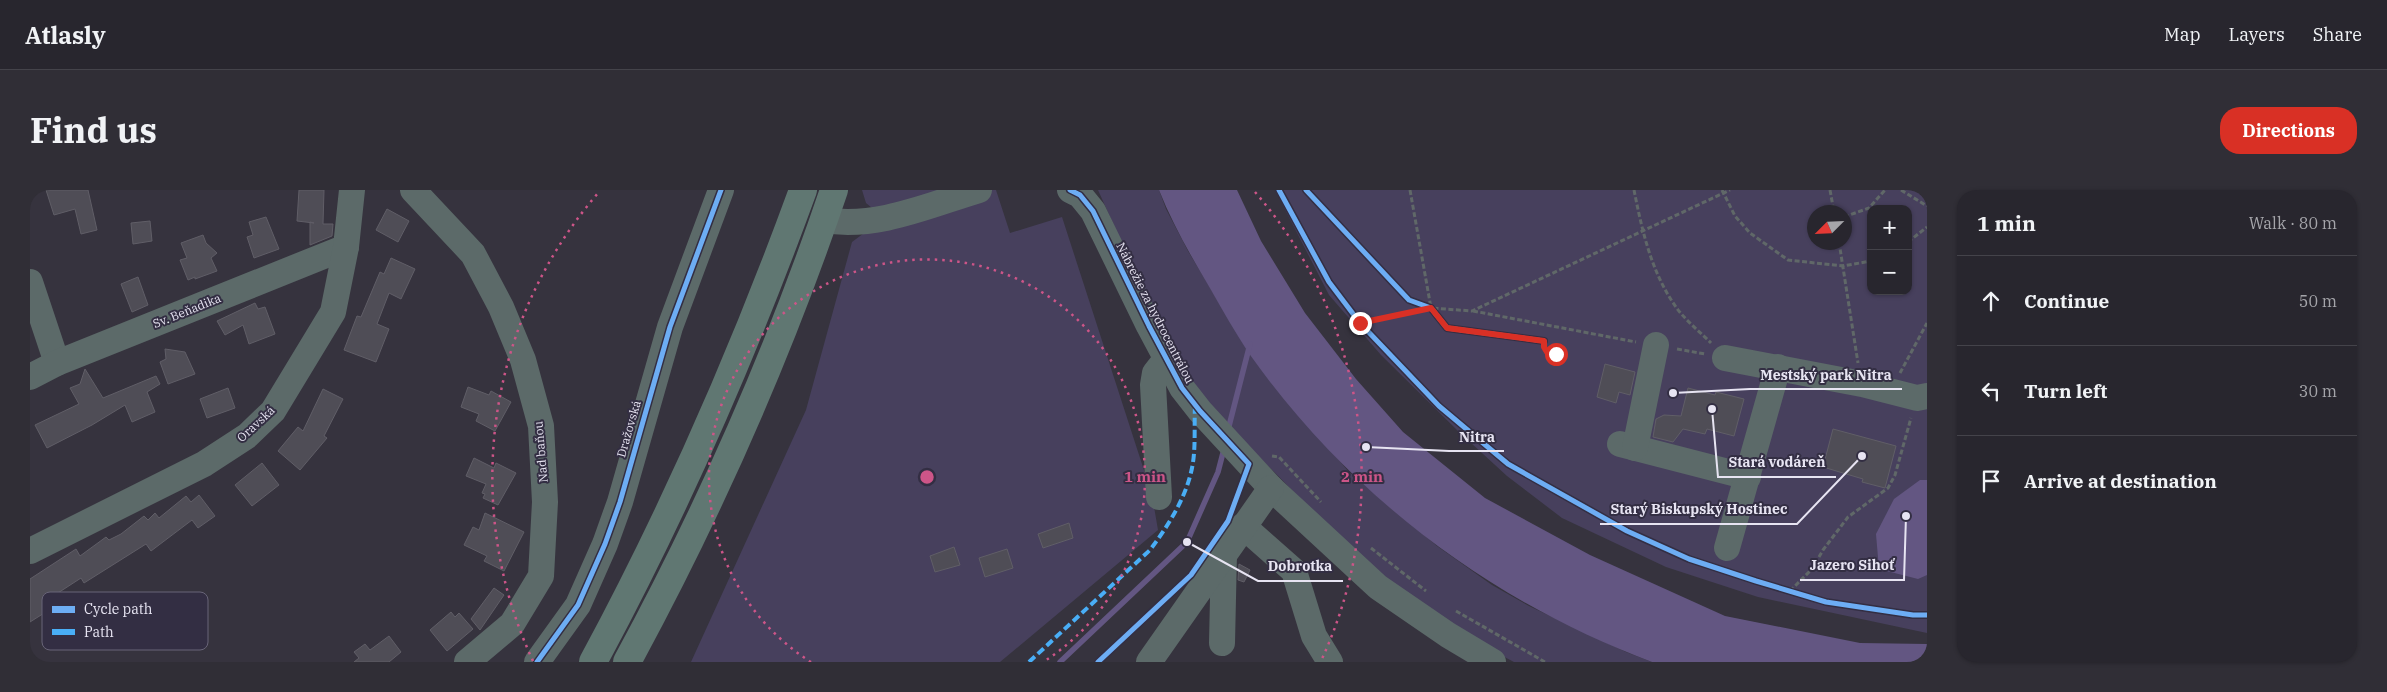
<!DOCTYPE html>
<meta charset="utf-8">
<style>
body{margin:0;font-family:"IBM Plex Serif",serif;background:#302e36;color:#f1f3f6}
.controls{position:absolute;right:15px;top:15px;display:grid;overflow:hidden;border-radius:10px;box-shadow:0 1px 4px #0004}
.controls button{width:45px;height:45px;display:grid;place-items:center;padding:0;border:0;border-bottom:1px solid #44434a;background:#28262e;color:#f1f3f6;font:25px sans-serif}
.compass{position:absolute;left:1777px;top:15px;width:45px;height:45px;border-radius:50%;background:#28262e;box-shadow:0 1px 4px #0004;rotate:246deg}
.stop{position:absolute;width:15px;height:15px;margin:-11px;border:4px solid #d93025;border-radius:50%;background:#fff}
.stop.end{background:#d93025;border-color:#fff;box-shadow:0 1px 5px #0008}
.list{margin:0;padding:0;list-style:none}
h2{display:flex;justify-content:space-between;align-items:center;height:65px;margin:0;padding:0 20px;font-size:21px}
h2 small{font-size:16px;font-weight:400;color:#a5a5aa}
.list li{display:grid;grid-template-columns:32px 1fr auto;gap:15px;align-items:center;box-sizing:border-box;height:90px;padding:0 20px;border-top:1px solid #44434a}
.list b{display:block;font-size:19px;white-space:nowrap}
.list em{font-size:16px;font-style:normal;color:#a5a5aa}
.icon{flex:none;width:28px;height:28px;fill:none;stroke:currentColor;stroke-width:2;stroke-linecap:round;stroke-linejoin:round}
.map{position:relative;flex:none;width:1897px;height:472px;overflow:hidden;border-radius:20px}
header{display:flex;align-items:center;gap:30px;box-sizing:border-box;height:70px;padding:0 25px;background:#28262e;border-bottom:1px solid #44434a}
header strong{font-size:24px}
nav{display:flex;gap:28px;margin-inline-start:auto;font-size:18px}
.intro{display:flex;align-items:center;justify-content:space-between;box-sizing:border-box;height:120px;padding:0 30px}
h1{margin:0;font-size:35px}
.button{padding:12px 22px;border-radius:20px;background:#d93025;color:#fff;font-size:18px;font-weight:700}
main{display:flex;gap:30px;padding:0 30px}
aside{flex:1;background:#28262e;border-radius:20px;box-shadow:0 1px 4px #0004}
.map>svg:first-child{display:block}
</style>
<header>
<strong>Atlasly</strong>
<nav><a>Map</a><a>Layers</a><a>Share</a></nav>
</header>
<div class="intro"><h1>Find us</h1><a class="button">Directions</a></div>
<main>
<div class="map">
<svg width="1897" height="472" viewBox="0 0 1897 472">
<rect width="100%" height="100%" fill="#36333e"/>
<g fill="#47405d" fill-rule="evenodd">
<polygon points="832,0 966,0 980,43 1032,27 1122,305 1128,340 970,472 661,472 776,220 822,52 869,17 842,18 836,13"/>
<polygon points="1068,0 1129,0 1136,19 1158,61 1218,161 1318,281 1407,356 1462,395 1499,416 1596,462 1622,472 1484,472 1463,461 1334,373 1169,206 1103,78"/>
<path d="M1245,0h652v443l-169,-36 -92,-30 -104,-49 -55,-42 -49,-45 -77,-76 -52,-60zM1841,19h37v82h-37zM1784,22h30v30h-30z"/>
</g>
<g fill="#635682">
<path d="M1129,0h78l24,51 44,72 51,66 47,53 82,66 105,57 135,61 135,27 67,1v18h-275c-163,-61 -304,-168 -404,-310 -13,-20 -25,-41 -37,-62 -19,-32 -38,-65 -52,-100z"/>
<polygon points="1890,290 1897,290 1897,385 1888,389 1849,379 1846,344 1864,309"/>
</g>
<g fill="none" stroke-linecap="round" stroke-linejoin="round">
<g stroke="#635682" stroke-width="5.5">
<polyline points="1198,240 1220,154"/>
<polyline points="1030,472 1157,352 1188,282 1194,259"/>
</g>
</g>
<g fill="#4f4d56" stroke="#605e67">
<polygon points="16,0 58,0 67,40 51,44 45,19 24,25"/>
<polygon points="269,0 294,0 293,34 303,34 302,46 280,55 280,32 284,33 267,31"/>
<polygon points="357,19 379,31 368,52 346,40"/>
<polygon points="236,27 249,59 224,68 217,47 223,45 219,32"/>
<polygon points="120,31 122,51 103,54 101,33"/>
<polygon points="173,45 176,53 187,63 181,68 187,81 165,89 165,87 158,90 150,70 157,68 151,53"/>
<polygon points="361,68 385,79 371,109 359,103 347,134 359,139 346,172 314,160 327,126 331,127 350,82 354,84"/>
<polygon points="108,87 118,115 102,122 91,94"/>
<polygon points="225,113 228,119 235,117 245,144 219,154 213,135 195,145 187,131"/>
<polygon points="135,159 155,162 165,184 138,194 130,172 136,169"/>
<polygon points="1575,174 1605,182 1600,205 1589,202 1586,213 1567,207"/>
<polygon points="55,179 73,208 126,186 130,194 117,202 125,222 102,232 95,215 62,235 17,258 5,235 49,214 40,198 50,194"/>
<polygon points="438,197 459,205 461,201 481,212 465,241 446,231 449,224 431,217"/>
<polygon points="198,198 205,218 177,228 170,209"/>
<polygon points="1658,198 1685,205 1686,202 1714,209 1704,246 1677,239 1675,244 1653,239 1643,252 1623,247 1626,229 1634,225 1651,226"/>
<polygon points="293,199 313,209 294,246 297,248 270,280 248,261 268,237 273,241"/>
<polygon points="1803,239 1866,256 1855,298 1832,292 1833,289 1793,277"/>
<polygon points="444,268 464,278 466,273 486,283 468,315 453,308 455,304 452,303 456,294 436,286"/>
<polygon points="232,273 249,295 222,316 205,295"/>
<polygon points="169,305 185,326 168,338 162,330 121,361 116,354 54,393 51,388 14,412 19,420 0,432 0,389 46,359 50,366 76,347 79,350 91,344 114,326 118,330 125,323 129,328 156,306 161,312"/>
<polygon points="455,323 494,342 474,381 454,371 457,366 434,355 443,337 449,340"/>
<polygon points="1039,333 1043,348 1013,358 1008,344"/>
<polygon points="924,357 930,375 905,382 900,366"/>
<polygon points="977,359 983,378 955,387 949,368"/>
<polygon points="1209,374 1220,380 1214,392 1208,390"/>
<polygon points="464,398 474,405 450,440 441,429"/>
<polygon points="421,422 425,427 429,423 443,439 417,461 400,440"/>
<polygon points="359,446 371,462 359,472 324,472 329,468 324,462 335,454 340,460"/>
</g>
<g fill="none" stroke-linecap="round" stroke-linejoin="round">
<g stroke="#606868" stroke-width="3" stroke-dasharray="5 2.5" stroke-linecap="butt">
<polyline points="1380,0 1401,118"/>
<path d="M1604,0c8,40 17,82 42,117 9,13 23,24 35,36"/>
<polyline points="1692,0 1705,26 1720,43 1758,70 1813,76 1841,71"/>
<polyline points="1800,0 1804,22"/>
<polyline points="1871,0 1897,16"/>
<polyline points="1814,27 1839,18 1855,0"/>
<polyline points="1809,52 1828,173"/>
<polyline points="1878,52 1897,37"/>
<polyline points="1443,121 1606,152"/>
<polyline points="1330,133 1401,118 1442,121 1700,0"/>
<polyline points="1647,159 1675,164"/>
<polyline points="1870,183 1897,133"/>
<polyline points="1242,266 1249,267 1291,312"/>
<polyline points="1341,358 1396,401"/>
<polyline points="1760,401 1782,379 1793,360 1818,327 1858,298 1865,285 1881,228"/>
<polyline points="1426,421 1515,472"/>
</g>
<g stroke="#5c6a69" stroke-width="26">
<polyline points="383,0 443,64 471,117 493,170 511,236 515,312 511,386 482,434 437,472"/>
<polyline points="1040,0 1050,5 1063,21 1119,136 1152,198 1170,221 1241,298 1348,397 1418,445 1463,472"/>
<path d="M794,30c53,9 105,-15 155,-30"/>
<polyline points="0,92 27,173"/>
<polyline points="1695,168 1832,194 1887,208 1897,206"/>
<polyline points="0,187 27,173 316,57"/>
<polyline points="1590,254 1718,287"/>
<polyline points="1605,258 1626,155"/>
<polyline points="1129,307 1123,195 1125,183 1136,169"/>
<polyline points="1213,336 1264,381 1284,446 1300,472"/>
<polyline points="1697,358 1748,177"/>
<polyline points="0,361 174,274 217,246 243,221 303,122 316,57 322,0"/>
<polyline points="1192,453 1194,363"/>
<polyline points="507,472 548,415 575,354 590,312 640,137 691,0"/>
<polyline points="1119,472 1241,298"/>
</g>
<g stroke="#607772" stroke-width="28">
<path d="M563,472c82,-152 151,-310 210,-472"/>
<path d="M597,472c82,-151 152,-309 207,-472"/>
</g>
<path stroke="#49aef6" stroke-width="4" stroke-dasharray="8 4" stroke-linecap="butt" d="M999,472l121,-112c18,-24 36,-52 42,-82 4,-19 2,-42 3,-62"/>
<defs>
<g id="cycleway">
<polyline points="1040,0 1050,5 1063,21 1119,136 1152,198 1170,221 1219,274 1198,331 1161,385 1068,472"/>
<polyline points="1249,0 1299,92 1330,133 1409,216 1478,274 1597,341 1659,369 1726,391 1796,412 1883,425 1897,425"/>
<polyline points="1276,0 1379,110 1401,118 1417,138 1514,151"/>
<polyline points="507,472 548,415 575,354 590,312 640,137 691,0"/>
</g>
</defs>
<use href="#cycleway" stroke="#332e43" stroke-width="8"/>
<use href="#cycleway" stroke="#6dadf4" stroke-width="5"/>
</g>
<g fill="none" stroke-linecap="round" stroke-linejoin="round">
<polyline stroke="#d93025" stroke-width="6" points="1330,133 1401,118 1417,138 1514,151 1514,157 1517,162 1526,164"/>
</g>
<g fill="none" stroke="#cd5588" stroke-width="2.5" stroke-dasharray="2.5 5">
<path d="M781 472A218 218 0 1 1 1013 472"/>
<path d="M503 471A435 435 0 0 1 569 2M1225 2A435 435 0 0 1 1291 471"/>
</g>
<g text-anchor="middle" stroke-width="4" stroke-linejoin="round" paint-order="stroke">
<g font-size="12" fill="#e7e4f2" stroke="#332e43">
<text transform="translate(157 121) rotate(-22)" y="4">Sv. Beňadika</text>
<text transform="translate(1125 123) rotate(63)" y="4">Nábrežie za hydrocentrálou</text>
<text transform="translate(226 234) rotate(-43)" y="4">Oravská</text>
<text transform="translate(599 239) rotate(-74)" y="4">Dražovská</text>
<text transform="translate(511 262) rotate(-95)" y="4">Nad baňou</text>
</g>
</g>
<rect x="12" y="402" width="166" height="58" rx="8" fill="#332e43" stroke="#696578" stroke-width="1"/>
<rect x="22" y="416" width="23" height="7" fill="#6dadf4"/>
<rect x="22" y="439" width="23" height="6" fill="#49aef6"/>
<g font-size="14" fill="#e7e4f2">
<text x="54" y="424">Cycle path</text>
<text x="54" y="447">Path</text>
</g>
<circle cx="897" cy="287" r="8" fill="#cd5588" stroke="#332e43" stroke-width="2.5"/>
<g font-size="15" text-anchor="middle" font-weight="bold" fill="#cd5588" stroke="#332e43" stroke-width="4" stroke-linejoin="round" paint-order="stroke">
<text x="1115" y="292">1 min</text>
<text x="1332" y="292">2 min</text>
</g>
<path fill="none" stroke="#e7e4f2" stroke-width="2" d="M1643 203L1720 199H1872M1336 257L1419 261H1474M1682 219L1688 287H1806M1832 266L1767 334H1570M1876 326L1874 390H1770M1157 352L1228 391H1313"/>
<g fill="#e7e4f2" stroke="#332e43" stroke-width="2">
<circle cx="1643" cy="203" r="5"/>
<circle cx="1336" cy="257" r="5"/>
<circle cx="1682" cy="219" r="5"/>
<circle cx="1832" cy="266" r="5"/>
<circle cx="1876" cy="326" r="5"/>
<circle cx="1157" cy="352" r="5"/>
</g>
<g font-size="14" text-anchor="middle" font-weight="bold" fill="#e7e4f2" stroke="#332e43" stroke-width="4" stroke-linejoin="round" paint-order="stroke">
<text x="1796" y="190">Mestský park Nitra</text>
<text x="1447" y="252">Nitra</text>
<text x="1747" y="277">Stará vodáreň</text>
<text x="1669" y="324">Starý Biskupský Hostinec</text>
<text x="1822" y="380">Jazero Sihoť</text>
<text x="1270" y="381">Dobrotka</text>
</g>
</svg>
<div class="controls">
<button>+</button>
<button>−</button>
</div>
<svg class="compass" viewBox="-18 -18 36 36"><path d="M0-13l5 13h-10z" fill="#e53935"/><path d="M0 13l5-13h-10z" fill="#a5a5aa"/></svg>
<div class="stop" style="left:1526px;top:164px"></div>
<div class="stop end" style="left:1330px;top:133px"></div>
</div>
<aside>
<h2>1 min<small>Walk · 80 m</small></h2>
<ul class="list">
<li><svg class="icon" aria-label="ahead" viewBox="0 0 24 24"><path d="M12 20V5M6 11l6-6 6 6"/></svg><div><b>Continue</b></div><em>50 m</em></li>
<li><svg class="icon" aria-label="left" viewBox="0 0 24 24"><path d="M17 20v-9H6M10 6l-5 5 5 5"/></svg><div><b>Turn left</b></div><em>30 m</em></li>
<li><svg class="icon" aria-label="arrive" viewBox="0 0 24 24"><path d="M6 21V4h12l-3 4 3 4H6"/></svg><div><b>Arrive at destination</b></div></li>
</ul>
</aside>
</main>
